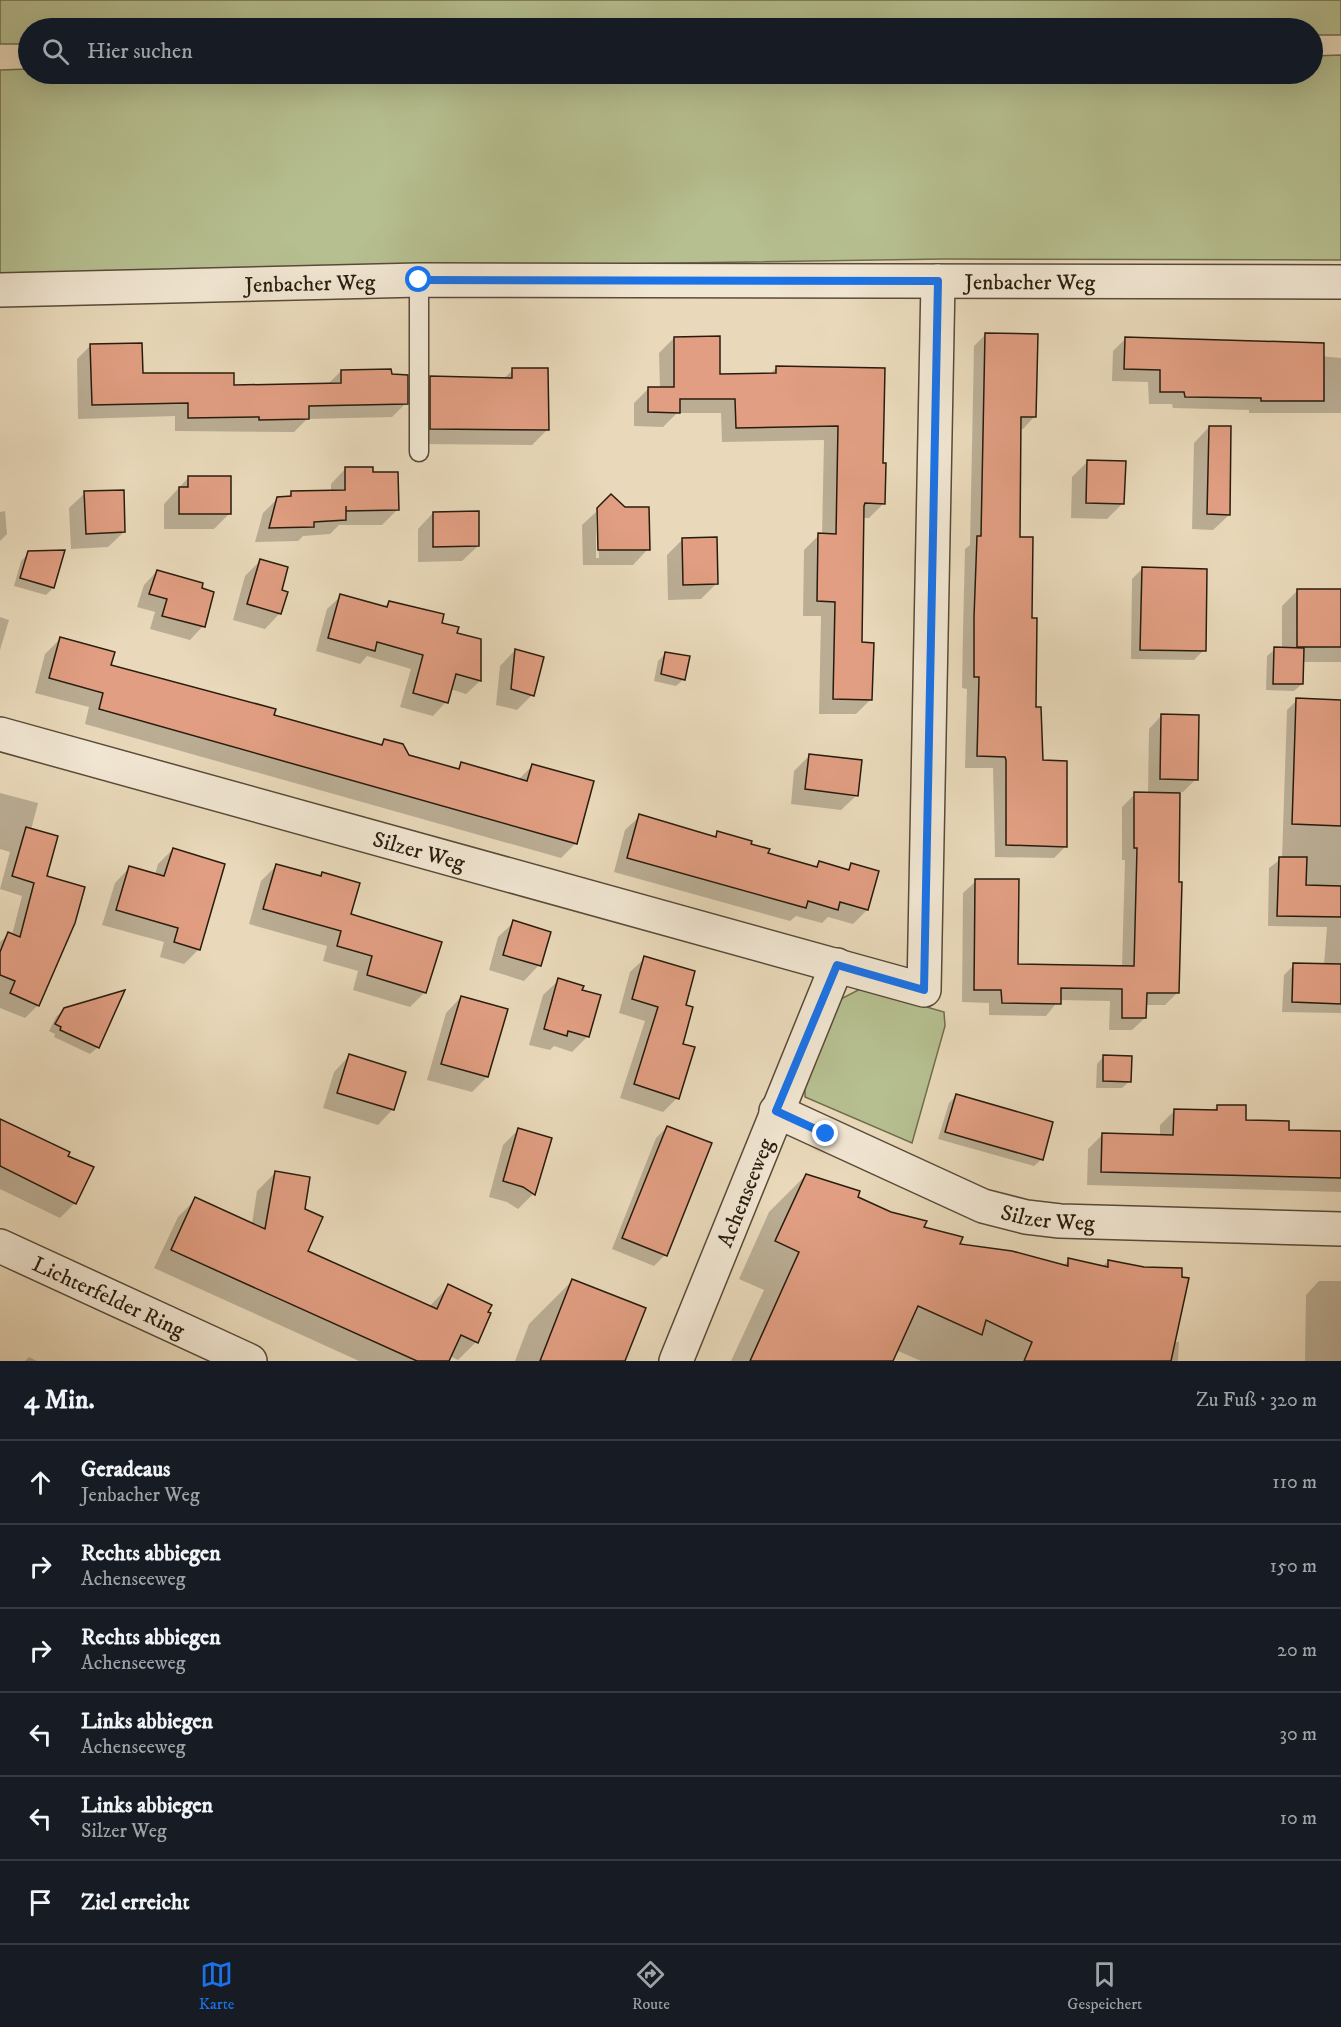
<!DOCTYPE html>
<html lang="de">
<meta charset="utf-8">
<style>
body{margin:0;font-family:"IM FELL DW Pica",serif;background:#20242c;color:#f1f3f6}
.stop{position:absolute;width:18px;height:18px;margin:-14px;border:4px solid #1a73e8;border-radius:50%;background:#fff}
.stop.end{background:#1a73e8;border-color:#fff;box-shadow:0 2px 6px #0008}
.list{margin:0;padding:0;list-style:none}
h2{display:flex;justify-content:space-between;align-items:center;height:78px;margin:0;padding:0 24px;font-size:26px}
h2 small{font-size:20px;font-weight:400;color:#9ea1a6}
.list li{display:grid;grid-template-columns:39px 1fr auto;gap:18px;align-items:center;box-sizing:border-box;height:84px;padding:0 24px;border-top:2px solid #363941}
.list b{display:block;font-size:22px;white-space:nowrap}
.list p{margin:0;font-size:20px;white-space:nowrap;color:#9ea1a6}
.list em{font-size:20px;font-style:normal;color:#9ea1a6}
.icon{flex:none;width:33px;height:33px;fill:none;stroke:currentColor;stroke-width:2;stroke-linecap:round;stroke-linejoin:round}
.map{position:relative;flex:none;width:1341px;height:1361px;overflow:hidden}
.search{position:absolute;background:#171b24;box-shadow:0 6px 24px #0002;left:18px;right:18px;top:18px;height:66px;display:flex;align-items:center;gap:15px;box-sizing:border-box;padding:0 21px;border-radius:33px;color:#9ea1a6;font-size:22px}
.sheet{height:582px;background:#171b24}
nav{display:flex;justify-content:space-around;align-items:center;box-sizing:border-box;height:84px;border-top:2px solid #363941;background:#171b24;font-size:16px;color:#9ea1a6}
nav a{display:grid;justify-items:center;gap:3px}
nav .on{color:#1a73e8}
.map>svg:first-child{display:block}
</style>
<div class="map">
<svg width="1341" height="1361" viewBox="0 0 1341 1361">
<rect width="100%" height="100%" fill="#e9d9ba"/>
<filter id="stains"><feTurbulence type="fractalNoise" baseFrequency=".00333" numOctaves="4"/><feColorMatrix values="0 0 0 0 .2 0 0 0 0 .09 0 0 0 0 .02 0 0 0 .5 -.17"/></filter>
<radialGradient id="worn" r=".72"><stop offset=".6" stop-color="#630" stop-opacity="0"/><stop offset="1" stop-color="#630" stop-opacity=".3"/></radialGradient>
<g fill="#b6bf90" stroke="#6f6e4e" stroke-width="1.5">
<polygon points="0,0 1341,0 1341,35 1313,35 1312,28 28,28 28,44 0,44"/>
<polygon points="1341,55 1341,260 944,259 0,273 0,70 28,69 28,74 1312,74 1313,56"/>
<polygon points="862,988 944,1012 945,1026 912,1143 805,1097 805,1081 837,1001"/>
</g>
<g fill="#0003">
<polygon points="986,334 1035,416 1023,429 1019,429 1018,538 1030,619 1035,709 1041,762 1066,846 1054,858 995,857 993,768 965,768 967,689 962,688 963,630 965,549 970,545 974,346"/>
<polygon points="674,338 719,375 769,375 777,367 881,464 884,503 869,518 863,518 860,643 871,699 856,714 819,714 821,616 803,616 804,550 819,535 822,535 824,440 722,442 721,413 677,413 663,427 634,426 634,403 649,388 660,389 659,353"/>
<polygon points="1126,338 1341,358 1341,413 1249,413 1249,410 1173,408 1172,404 1149,404 1148,382 1112,381 1113,351"/>
<polygon points="91,345 142,374 232,387 328,384 341,371 406,403 392,417 307,419 294,432 175,431 175,416 78,419 77,359"/>
<polygon points="513,370 548,429 532,445 415,444 415,393 431,378 503,379"/>
<polygon points="1209,427 1229,515 1213,530 1192,529 1194,443"/>
<polygon points="1088,461 1123,503 1107,519 1071,518 1072,477"/>
<polygon points="345,469 372,474 397,510 382,525 339,525 330,534 303,536 298,541 255,542 263,513 278,498 286,498 292,492 331,491 331,484"/>
<polygon points="188,478 229,514 214,529 164,529 164,504"/>
<polygon points="85,493 124,532 108,547 71,549 69,508"/>
<polygon points="611,496 648,549 633,565 583,565 582,525 596,512 596,558 599,558 597,511"/>
<polygon points="5,511 7,534 0,541 0,512"/>
<polygon points="433,513 478,546 462,561 418,562 418,529"/>
<polygon points="683,539 716,584 701,599 668,600 667,555"/>
<polygon points="29,553 53,588 46,595 14,586 21,561"/>
<polygon points="260,561 280,591 280,613 265,629 233,620 245,576"/>
<polygon points="1142,569 1204,650 1194,660 1131,659 1132,579"/>
<polygon points="157,571 200,589 203,626 190,640 150,629 155,612 137,607 144,585"/>
<polygon points="1341,590 1341,662 1302,662 1302,684 1294,691 1266,690 1267,656 1275,649 1282,649 1282,606 1297,591"/>
<polygon points="341,596 384,608 389,602 440,624 455,634 480,681 466,694 450,689 446,702 433,716 400,707 411,669 367,656 360,664 316,651 327,609"/>
<polygon points="0,617 9,620 0,650"/>
<polygon points="60,639 109,666 379,746 384,740 408,756 456,770 462,764 518,780 532,766 576,843 561,858 85,724 89,707 35,693 45,654"/>
<polygon points="515,650 532,695 517,710 496,705 500,666"/>
<polygon points="666,653 684,679 676,686 654,681 658,661"/>
<polygon points="1297,700 1341,701 1341,1013 1282,1012 1284,975 1294,965 1324,965 1327,927 1268,926 1269,868 1282,858 1287,710"/>
<polygon points="1162,715 1196,779 1183,792 1179,792 1178,992 1165,1005 1145,1005 1145,1018 1132,1030 1109,1030 1110,1001 1059,1000 1046,1016 989,1015 989,1003 962,1002 963,893 976,881 1017,965 1122,967 1125,860 1122,860 1122,807 1135,794 1148,794 1149,729"/>
<polygon points="810,755 857,795 841,810 791,804 794,771"/>
<polygon points="0,793 38,803 31,830 45,877 38,1005 25,1018 0,1008 0,942 9,934 12,935 22,896 0,889 10,852 0,849"/>
<polygon points="640,816 713,838 717,833 767,855 814,868 820,863 846,870 852,865 867,910 853,924 828,917 822,923 796,916 790,921 614,872 625,830"/>
<polygon points="173,849 199,949 184,964 160,957 164,942 102,925 115,883 129,868 155,875 158,864"/>
<polygon points="276,866 319,877 322,874 349,915 425,992 410,1007 353,990 358,971 323,961 327,946 249,924 261,881"/>
<polygon points="514,922 539,965 524,981 489,970 498,937"/>
<polygon points="645,958 684,1006 677,1098 663,1112 620,1098 645,1021 619,1013 630,972"/>
<polygon points="559,980 581,991 588,1036 572,1052 554,1046 550,1050 529,1045 543,995"/>
<polygon points="461,997 487,1077 472,1092 427,1080 446,1013"/>
<polygon points="64,1009 98,1047 90,1054 54,1037 55,1034 49,1031 56,1017"/>
<polygon points="349,1056 393,1109 378,1125 323,1108 334,1072"/>
<polygon points="1104,1056 1130,1081 1122,1088 1096,1088 1097,1064"/>
<polygon points="956,1096 1042,1159 1034,1166 938,1139 949,1103"/>
<polygon points="1218,1106 1245,1122 1288,1132 1341,1133 1341,1192 1087,1185 1088,1149 1102,1135 1160,1136 1160,1125 1174,1111 1213,1111"/>
<polygon points="0,1120 66,1157 75,1203 60,1218 0,1189"/>
<polygon points="667,1127 665,1255 654,1266 612,1249 656,1138"/>
<polygon points="518,1130 550,1139 533,1194 518,1209 507,1202 489,1197 503,1145"/>
<polygon points="275,1173 304,1209 306,1252 429,1307 449,1286 489,1314 476,1342 458,1360 450,1356 447,1361 359,1361 154,1268 178,1217 196,1199 252,1224 257,1191"/>
<polygon points="806,1175 958,1245 1063,1266 1069,1260 1102,1267 1108,1261 1173,1342 1179,1342 1178,1361 921,1361 896,1350 891,1361 731,1361 764,1290 739,1279 769,1212"/>
<polygon points="572,1281 623,1361 515,1361 529,1324"/>
<polygon points="1319,1281 1341,1281 1341,1361 1305,1361 1306,1295"/>
<polygon points="29,1357 37,1361 25,1361"/>
</g>
<g fill="#e19e82" stroke="#281c0d" stroke-width="1.5">
<polygon points="985,333 1038,334 1036,417 1021,417 1020,537 1033,537 1032,618 1037,618 1036,707 1041,707 1043,760 1067,761 1067,847 1006,845 1006,760 1005,757 977,756 979,677 974,677 974,617 977,536 981,536"/>
<polygon points="720,336 720,374 776,373 776,366 885,368 883,463 886,463 885,504 865,503 864,506 862,642 874,643 872,700 833,699 835,602 817,601 818,533 836,534 838,426 736,428 735,399 680,399 680,413 648,412 648,387 674,387 674,337"/>
<polygon points="1125,337 1324,343 1324,401 1261,401 1261,398 1185,397 1184,392 1160,392 1160,370 1124,369"/>
<polygon points="142,343 143,373 234,373 234,385 341,383 341,370 391,369 392,374 408,375 408,404 309,406 309,419 259,420 259,417 188,418 188,403 92,405 90,344"/>
<polygon points="512,368 548,368 549,430 430,429 430,376 512,378"/>
<polygon points="1209,426 1231,426 1230,515 1207,514"/>
<polygon points="1087,460 1126,461 1124,504 1086,503"/>
<polygon points="345,467 373,467 373,472 398,472 399,510 346,511 346,506 346,520 314,522 314,527 269,528 277,497 291,496 291,491 345,490"/>
<polygon points="188,476 231,476 231,514 179,514 179,487 188,487"/>
<polygon points="124,490 125,532 86,534 84,491"/>
<polygon points="611,494 625,507 649,507 650,550 598,550 597,508"/>
<polygon points="479,511 479,546 433,547 433,512"/>
<polygon points="717,537 718,584 683,585 682,538"/>
<polygon points="65,550 54,588 20,578 28,551"/>
<polygon points="260,559 288,567 282,590 288,592 281,614 247,604"/>
<polygon points="1142,567 1207,569 1206,651 1140,650"/>
<polygon points="157,570 203,583 202,588 214,592 205,627 162,616 167,599 149,594"/>
<rect x="1297" y="589" width="44" height="58"/>
<polygon points="340,594 387,607 389,601 444,614 442,623 459,627 457,633 481,639 481,681 456,674 448,703 413,693 423,655 377,642 375,651 328,638"/>
<polygon points="60,637 115,652 111,665 276,709 274,715 382,745 384,739 403,744 409,755 459,769 461,762 527,781 532,764 594,781 577,844 99,709 103,693 49,678"/>
<polygon points="1274,647 1304,648 1303,684 1273,684"/>
<polygon points="515,649 544,657 534,696 511,689"/>
<polygon points="665,652 690,656 685,680 661,674"/>
<polygon points="1296,698 1341,700 1341,826 1292,824"/>
<polygon points="1161,714 1199,715 1198,780 1160,779"/>
<polygon points="809,754 862,760 858,796 805,789"/>
<polygon points="1134,792 1180,793 1179,882 1182,882 1179,993 1147,993 1146,1018 1122,1018 1122,989 1061,988 1061,1004 1002,1003 1001,990 974,990 975,879 1019,879 1018,964 1134,966 1137,848 1134,848"/>
<polygon points="639,814 716,837 717,831 752,841 751,844 770,849 768,853 817,867 819,861 849,870 851,863 879,871 868,910 840,902 838,910 808,901 806,908 627,858"/>
<polygon points="26,827 58,836 47,876 85,887 75,923 39,1006 10,993 15,981 0,975 0,952 8,932 20,937 34,883 12,876"/>
<polygon points="173,848 225,864 200,950 174,942 178,928 116,910 129,866 164,876"/>
<polygon points="1279,857 1307,857 1306,885 1341,886 1341,917 1277,916"/>
<polygon points="276,864 321,876 322,872 360,883 351,914 442,942 426,993 367,975 372,956 337,946 341,931 263,909"/>
<polygon points="513,920 551,932 541,966 503,955"/>
<polygon points="644,956 695,971 686,1005 693,1007 683,1044 695,1047 679,1099 634,1084 658,1007 632,999"/>
<polygon points="1293,963 1341,964 1341,1004 1292,1002"/>
<polygon points="558,978 584,986 582,990 601,995 589,1037 568,1031 567,1036 544,1029"/>
<polygon points="125,990 99,1048 60,1030 61,1027 55,1024 64,1008"/>
<polygon points="461,996 508,1009 488,1077 441,1064"/>
<polygon points="349,1054 406,1072 394,1110 337,1093"/>
<polygon points="1103,1055 1132,1056 1131,1082 1103,1081"/>
<polygon points="956,1094 1053,1122 1043,1160 945,1132"/>
<polygon points="1217,1105 1246,1105 1246,1120 1289,1121 1289,1130 1341,1131 1341,1178 1101,1172 1102,1133 1173,1135 1174,1109 1217,1110"/>
<polygon points="0,1119 70,1152 68,1156 94,1167 76,1204 0,1166"/>
<polygon points="667,1126 712,1143 667,1256 622,1238"/>
<polygon points="518,1128 552,1138 535,1195 523,1187 503,1181"/>
<polygon points="275,1171 310,1177 305,1209 323,1217 308,1251 437,1309 448,1284 492,1305 488,1312 491,1313 478,1343 461,1335 449,1361 417,1361 171,1250 195,1197 265,1229"/>
<polygon points="806,1174 860,1191 858,1197 891,1212 927,1221 924,1227 963,1237 960,1244 1012,1251 1068,1266 1068,1258 1108,1267 1108,1260 1144,1267 1182,1268 1182,1277 1189,1278 1171,1361 1024,1361 1032,1342 986,1320 982,1335 918,1306 893,1361 750,1361 799,1252 775,1241"/>
<polygon points="572,1279 646,1308 625,1361 540,1361"/>
</g>
<g fill="none" stroke-linecap="round" stroke-linejoin="round">
<defs>
<polyline id="lane" points="419,280 419,452"/>
<g id="street">
<path id="s1" d="M0,290l419,-10 922,2"/>
<path id="s2" d="M0,734l924,256 14,-709"/>
<path id="s3" d="M776,1111l207,95 43,11 34,4 281,8"/>
<path id="s4" d="M0,1246l250,115"/>
<path id="s5" d="M676,1361l161,-396"/>
</g>
</defs>
<use href="#lane" stroke="#584b38" stroke-width="21"/>
<use href="#street" stroke="#584b38" stroke-width="36"/>
<use href="#lane" stroke="#f1e6d2" stroke-width="18"/>
<use href="#street" stroke="#f1e6d2" stroke-width="33"/>
</g>
<g fill="none" stroke-linecap="round" stroke-linejoin="round">
<polyline stroke="#1a73e8" stroke-width="8" points="419,280 938,281 924,990 837,965 776,1111 826,1134"/>
</g>
<g text-anchor="middle" stroke-width="6" stroke-linejoin="round" paint-order="stroke">
<g font-size="22" fill="#281c0d" stroke="#f1e6d2">
<text dy="8" stroke="none"><textPath href="#s1" startOffset="1030">Jenbacher Weg</textPath></text>
<text dy="8" stroke="none"><textPath href="#s1" startOffset="310">Jenbacher Weg</textPath></text>
<text dy="8" stroke="none"><textPath href="#s2" startOffset="435">Silzer Weg</textPath></text>
<text dy="8" stroke="none"><textPath href="#s5" startOffset="182">Achenseeweg</textPath></text>
<text dy="8" stroke="none"><textPath href="#s3" startOffset="294">Silzer Weg</textPath></text>
<text dy="8" stroke="none"><textPath href="#s4" startOffset="120">Lichterfelder Ring</textPath></text>
</g>
</g>
<rect width="100%" height="100%" filter="url(#stains)"/>
<rect width="100%" height="100%" fill="url(#worn)"/>
</svg>
<div class="stop" style="left:419px;top:280px"></div>
<div class="stop end" style="left:826px;top:1134px"></div>
<div class="search"><svg class="icon" aria-label="search" viewBox="0 0 24 24"><circle cx="10" cy="10" r="6"/><path d="M15 15l6 6"/></svg>Hier suchen</div>
</div>
<section class="sheet">
<h2>4 Min.<small>Zu Fuß · 320 m</small></h2>
<ul class="list">
<li><svg class="icon" aria-label="ahead" viewBox="0 0 24 24"><path d="M12 20V5M6 11l6-6 6 6"/></svg><div><b>Geradeaus</b><p>Jenbacher Weg</p></div><em>110 m</em></li>
<li><svg class="icon" aria-label="right" viewBox="0 0 24 24"><path d="M7 20v-9h11M14 6l5 5-5 5"/></svg><div><b>Rechts abbiegen</b><p>Achenseeweg</p></div><em>150 m</em></li>
<li><svg class="icon" aria-label="right" viewBox="0 0 24 24"><path d="M7 20v-9h11M14 6l5 5-5 5"/></svg><div><b>Rechts abbiegen</b><p>Achenseeweg</p></div><em>20 m</em></li>
<li><svg class="icon" aria-label="left" viewBox="0 0 24 24"><path d="M17 20v-9H6M10 6l-5 5 5 5"/></svg><div><b>Links abbiegen</b><p>Achenseeweg</p></div><em>30 m</em></li>
<li><svg class="icon" aria-label="left" viewBox="0 0 24 24"><path d="M17 20v-9H6M10 6l-5 5 5 5"/></svg><div><b>Links abbiegen</b><p>Silzer Weg</p></div><em>10 m</em></li>
<li><svg class="icon" aria-label="arrive" viewBox="0 0 24 24"><path d="M6 21V4h12l-3 4 3 4H6"/></svg><div><b>Ziel erreicht</b></div></li>
</ul>
</section>
<nav>
<a class="on"><svg class="icon" aria-label="map" viewBox="0 0 24 24"><path d="M3 6l6-2 6 2 6-2v14l-6 2-6-2-6 2zM9 4v14M15 6v14"/></svg>Karte</a>
<a><svg class="icon" aria-label="directions" viewBox="0 0 24 24"><path d="M12 3l9 9-9 9-9-9zM9 14v-3h6M13 9l2 2-2 2"/></svg>Route</a>
<a><svg class="icon" aria-label="saved" viewBox="0 0 24 24"><path d="M7 4h10v16l-5-4-5 4z"/></svg>Gespeichert</a>
</nav>
